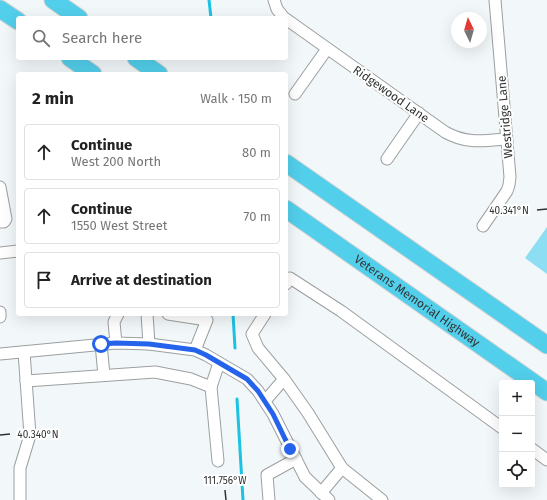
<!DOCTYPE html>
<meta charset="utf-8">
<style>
body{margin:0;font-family:"Fira Sans",sans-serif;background:#f6f6f6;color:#222}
.controls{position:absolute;right:12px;bottom:12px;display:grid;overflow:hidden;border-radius:4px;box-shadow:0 4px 16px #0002}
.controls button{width:36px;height:36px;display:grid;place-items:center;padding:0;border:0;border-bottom:1px solid #e0e0e0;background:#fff;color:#222;font:20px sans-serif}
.compass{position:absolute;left:451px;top:12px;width:36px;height:36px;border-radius:50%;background:#fff;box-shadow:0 4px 16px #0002;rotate:355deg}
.stop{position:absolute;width:12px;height:12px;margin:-9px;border:3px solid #2563eb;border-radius:50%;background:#fff}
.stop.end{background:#2563eb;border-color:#fff;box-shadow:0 1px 4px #0008}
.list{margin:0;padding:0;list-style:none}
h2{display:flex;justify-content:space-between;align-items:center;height:52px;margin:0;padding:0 16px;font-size:17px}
h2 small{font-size:13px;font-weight:400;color:#767676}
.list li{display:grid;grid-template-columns:26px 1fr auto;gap:12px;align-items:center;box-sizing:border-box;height:56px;margin:0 8px 8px;padding:0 8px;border:1px solid #e0e0e0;border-radius:4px}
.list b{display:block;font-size:15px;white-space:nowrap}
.list p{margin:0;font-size:13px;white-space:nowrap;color:#767676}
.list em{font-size:13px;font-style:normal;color:#767676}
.icon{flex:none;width:22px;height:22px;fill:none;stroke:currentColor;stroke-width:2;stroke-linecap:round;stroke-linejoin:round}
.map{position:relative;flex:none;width:547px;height:500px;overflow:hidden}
.search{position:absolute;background:#fff;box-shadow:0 4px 16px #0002;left:16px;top:16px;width:272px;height:44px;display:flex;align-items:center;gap:10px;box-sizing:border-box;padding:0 14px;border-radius:4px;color:#767676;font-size:15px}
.panel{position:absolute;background:#fff;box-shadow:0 4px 16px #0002;left:16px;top:72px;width:272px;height:244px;border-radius:4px}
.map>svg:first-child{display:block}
</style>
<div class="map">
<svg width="547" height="500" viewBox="0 0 547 500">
<rect width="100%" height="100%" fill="#f2f7f9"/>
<polygon fill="#8ddef2" points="547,227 547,274 525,258"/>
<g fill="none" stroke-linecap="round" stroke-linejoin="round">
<g stroke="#1bc3e3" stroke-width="3">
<polyline points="209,0 211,18"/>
<polyline points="233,314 235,348"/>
<polyline points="237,399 243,500"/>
</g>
<defs>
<g id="minor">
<polyline points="274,0 277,9 284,18"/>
<path d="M286,19l159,113c21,12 38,9 61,7"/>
<polyline points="295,94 327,49"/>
<polyline points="387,159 419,113"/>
<polyline points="0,187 6,219 4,222 0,222"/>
<polyline points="483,226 507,191 509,185 510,177 495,0"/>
<polyline points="0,253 18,251"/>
<polyline points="286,284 290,278 341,311 502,428"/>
<polyline points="0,312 0,317"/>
<polyline points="147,314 149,344"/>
<polyline points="168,314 207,320 195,350"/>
<polyline points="116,343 114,322 118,314"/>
<polyline points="101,344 104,375"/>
<polyline points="0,354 116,343 149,344 195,350 206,355 247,379 258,391 273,414 305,477 329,500"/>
<polyline points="284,379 308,413 342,468 321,493"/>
<polyline points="26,381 155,372 191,379 211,387 219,363"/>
<polyline points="211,387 218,461"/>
<polyline points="265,401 284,379 258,348 252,334 265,314"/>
<polyline points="532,449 547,460"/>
<polyline points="342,468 382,500"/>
<polyline points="20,500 20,468 30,435 24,352"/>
<polyline points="269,500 267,475 296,459"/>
</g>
<g id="highway">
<polyline points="53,0 79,18"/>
<polyline points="0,9 18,21"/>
<polyline points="70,58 93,74"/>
<polyline points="136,58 159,74"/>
<polyline points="286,163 547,345"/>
<path id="s1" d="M286,209l261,183"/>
</g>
</defs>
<use href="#minor" stroke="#9b9fa0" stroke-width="13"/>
<use href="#highway" stroke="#d2d2d2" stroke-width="19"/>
<use href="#minor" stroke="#fff" stroke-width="11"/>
<use href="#highway" stroke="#52cfeb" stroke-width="17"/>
</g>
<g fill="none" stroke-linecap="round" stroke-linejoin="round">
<polyline stroke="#2563eb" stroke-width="5" points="101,344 116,343 149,344 195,350 206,355 247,379 258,391 273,414 290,449"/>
</g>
<path fill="none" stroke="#313333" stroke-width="1.5" d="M537,210l10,-1M0,435l10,-1M225,490l1,10"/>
<g text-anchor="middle" stroke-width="4" stroke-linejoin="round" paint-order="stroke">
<g font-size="12" fill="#313333" stroke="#fff">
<text transform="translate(391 94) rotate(35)" y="4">Ridgewood Lane</text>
<text transform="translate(505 117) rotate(-95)" y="4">Westridge Lane</text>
<text dy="4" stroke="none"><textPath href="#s1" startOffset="160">Veterans Memorial Highway</textPath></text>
</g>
</g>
<g font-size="10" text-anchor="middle" fill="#313333" stroke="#fff" stroke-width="4" stroke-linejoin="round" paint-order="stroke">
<text x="509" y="214">40.341°N</text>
<text x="38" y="438">40.340°N</text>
<text x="225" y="484">111.756°W</text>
</g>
</svg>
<div class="controls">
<button>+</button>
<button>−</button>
<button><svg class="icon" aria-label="locate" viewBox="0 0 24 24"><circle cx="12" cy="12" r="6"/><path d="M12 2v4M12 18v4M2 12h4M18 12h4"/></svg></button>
</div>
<svg class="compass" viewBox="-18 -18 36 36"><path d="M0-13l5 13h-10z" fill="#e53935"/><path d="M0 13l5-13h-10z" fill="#767676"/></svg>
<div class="stop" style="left:101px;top:344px"></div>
<div class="stop end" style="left:290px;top:449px"></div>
<div class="search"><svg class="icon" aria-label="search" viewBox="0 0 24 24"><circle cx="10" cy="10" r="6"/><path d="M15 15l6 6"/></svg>Search here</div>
<section class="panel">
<h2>2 min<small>Walk · 150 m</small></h2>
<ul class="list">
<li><svg class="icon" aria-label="ahead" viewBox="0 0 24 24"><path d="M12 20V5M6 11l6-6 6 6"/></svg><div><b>Continue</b><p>West 200 North</p></div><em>80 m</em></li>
<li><svg class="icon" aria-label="ahead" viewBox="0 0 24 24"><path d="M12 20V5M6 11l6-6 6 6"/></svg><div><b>Continue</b><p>1550 West Street</p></div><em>70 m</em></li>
<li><svg class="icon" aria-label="arrive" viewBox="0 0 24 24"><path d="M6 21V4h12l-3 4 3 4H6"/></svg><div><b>Arrive at destination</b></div></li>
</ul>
</section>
</div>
